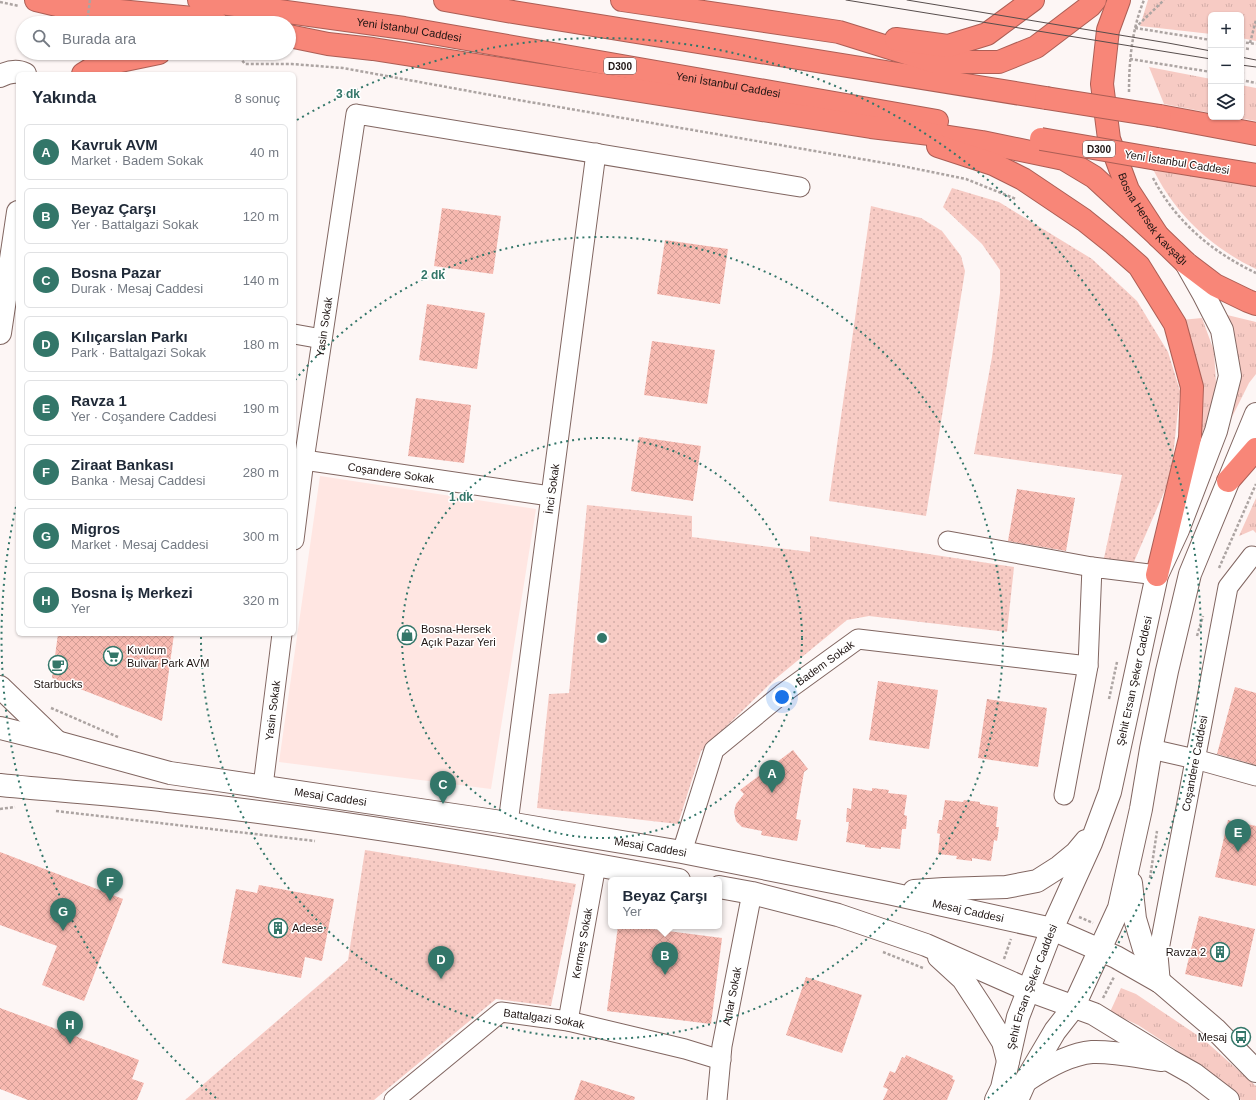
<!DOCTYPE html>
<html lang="tr">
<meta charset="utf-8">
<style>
body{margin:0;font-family:Arial,sans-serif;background:#f2f2f3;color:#1f2937}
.controls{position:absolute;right:12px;top:12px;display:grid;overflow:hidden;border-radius:6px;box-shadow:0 1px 3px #0004}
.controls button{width:36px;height:36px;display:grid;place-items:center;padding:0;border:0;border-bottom:1px solid #e0e1e3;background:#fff;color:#1f2937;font:20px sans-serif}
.you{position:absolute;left:782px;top:697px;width:14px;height:14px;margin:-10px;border:3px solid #fff;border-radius:50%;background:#1a73e8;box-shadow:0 0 0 6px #1a73e833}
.badge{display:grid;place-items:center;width:26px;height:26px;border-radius:50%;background:#337669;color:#fff;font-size:13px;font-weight:700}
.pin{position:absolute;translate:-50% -33px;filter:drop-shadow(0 1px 2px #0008)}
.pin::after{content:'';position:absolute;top:21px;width:14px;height:12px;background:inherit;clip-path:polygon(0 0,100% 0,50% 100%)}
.popup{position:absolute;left:608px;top:877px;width:114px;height:52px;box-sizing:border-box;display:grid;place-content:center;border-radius:6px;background:#fff;filter:drop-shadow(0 1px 3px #0005);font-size:13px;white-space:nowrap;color:#747a83}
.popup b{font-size:15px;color:#1f2937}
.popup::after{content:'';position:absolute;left:50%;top:100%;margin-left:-8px;border:8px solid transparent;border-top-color:#fff}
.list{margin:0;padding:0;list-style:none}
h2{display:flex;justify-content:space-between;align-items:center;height:52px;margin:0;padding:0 16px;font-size:17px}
h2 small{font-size:13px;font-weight:400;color:#747a83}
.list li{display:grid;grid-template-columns:26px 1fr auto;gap:12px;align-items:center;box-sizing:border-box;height:56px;margin:0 8px 8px;padding:0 8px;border:1px solid #e0e1e3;border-radius:6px}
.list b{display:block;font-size:15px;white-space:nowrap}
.list p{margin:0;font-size:13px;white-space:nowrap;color:#747a83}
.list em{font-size:13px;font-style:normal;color:#747a83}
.icon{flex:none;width:22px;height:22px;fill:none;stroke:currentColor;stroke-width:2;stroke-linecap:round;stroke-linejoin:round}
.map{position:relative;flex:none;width:1256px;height:1100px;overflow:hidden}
.search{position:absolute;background:#fff;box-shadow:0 1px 3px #0004;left:16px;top:16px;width:280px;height:44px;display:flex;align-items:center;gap:10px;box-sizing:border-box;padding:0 14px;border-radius:22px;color:#747a83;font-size:15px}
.panel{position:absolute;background:#fff;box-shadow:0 1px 3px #0004;left:16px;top:72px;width:280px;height:564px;border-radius:6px}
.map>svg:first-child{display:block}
</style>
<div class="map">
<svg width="1256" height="1100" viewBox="0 0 1256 1100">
<defs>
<pattern id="grass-tufts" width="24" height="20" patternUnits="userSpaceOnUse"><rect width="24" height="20" fill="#f7cbc4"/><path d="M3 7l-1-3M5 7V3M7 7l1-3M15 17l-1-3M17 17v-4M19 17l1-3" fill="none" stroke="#d3ada8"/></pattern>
<pattern id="park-dots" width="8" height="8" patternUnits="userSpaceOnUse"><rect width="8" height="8" fill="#f7cbc4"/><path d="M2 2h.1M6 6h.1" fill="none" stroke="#d3ada8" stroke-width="1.8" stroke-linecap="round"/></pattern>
<pattern id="building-cross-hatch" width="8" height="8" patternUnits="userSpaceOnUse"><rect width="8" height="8" fill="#f7b9b0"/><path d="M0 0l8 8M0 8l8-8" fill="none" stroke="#d39e96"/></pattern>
</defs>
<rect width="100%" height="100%" fill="#fdf6f5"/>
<polygon fill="#ffe6e2" points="320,476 536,509 491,789 279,762"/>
<g fill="url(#grass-tufts)">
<polygon points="1148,0 1256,0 1256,41 1241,38 1241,15 1211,15 1211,34 1140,26"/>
<polygon points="1149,67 1211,79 1211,113 1164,104"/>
<polygon points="1241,85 1256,88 1256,121 1233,117 1241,117"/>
<path d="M1152,167l104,19v83c-46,-22 -82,-56 -104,-102z"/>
<path d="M1223,314l33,8v52l-7,9 -17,34c6,-37 14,-70 -9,-103z"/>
<polygon points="1202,318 1214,351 1217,399 1206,426 1197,443 1202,420 1198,370 1181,320"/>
<polygon points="1256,498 1256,533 1253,530 1239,536"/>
<polygon points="1121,988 1136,994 1203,1039 1256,1086 1256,1100 1241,1100 1210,1072 1138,1025 1110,1012"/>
</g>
<g fill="url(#park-dots)">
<polygon points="952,188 999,202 1092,259 1137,301 1168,352 1180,391 1171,476 1133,564 1104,558 1122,475 974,454 992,357 1000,293 1000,270 982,244 943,207"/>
<polygon points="871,206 921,218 942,231 961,256 965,271 926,516 829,501"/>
<polygon points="587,505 692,516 692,537 810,552 810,536 1014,567 1007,632 869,616 847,620 774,680 701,751 678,824 537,808 549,694 569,693"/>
<polygon points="365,850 576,884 551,1006 496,999 374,1100 185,1100 348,960"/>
</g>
<g fill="url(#building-cross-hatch)">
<polygon points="442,208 501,216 493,274 434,266"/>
<polygon points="665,240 728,249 720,304 657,294"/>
<polygon points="427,304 485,313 477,369 419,360"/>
<polygon points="652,341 715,350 707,404 644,395"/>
<polygon points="416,398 471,405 464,463 408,456"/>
<polygon points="639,437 701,446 693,501 631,491"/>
<polygon points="1017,489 1075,498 1066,551 1008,541"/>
<polygon points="58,634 174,634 162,721 52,678"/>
<polygon points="878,681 938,690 929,749 869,740"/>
<polygon points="1235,687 1256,693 1256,765 1217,754"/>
<polygon points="987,699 1047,708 1038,767 978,758"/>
<polygon points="793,750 808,769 804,772 796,819 801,820 797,841 761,835 762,831 742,827 736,821 734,812 736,804 744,794 740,790"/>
<polygon points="853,788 872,791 872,788 889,790 888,793 907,795 904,815 907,816 906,829 902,829 900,849 881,847 881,849 865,847 865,845 846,842 849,822 846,822 847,808 851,809"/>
<polygon points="945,800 963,802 964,800 980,802 980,804 998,807 996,827 999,827 997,841 994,840 991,861 972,858 972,861 956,859 957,856 938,854 940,834 937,833 939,820 942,820"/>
<polygon points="1228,820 1256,826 1256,886 1215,877"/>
<polygon points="0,852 123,899 84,1001 42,985 57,946 0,925"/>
<polygon points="259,885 334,899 322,961 305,957 301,978 222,963 236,889 257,893"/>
<polygon points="1199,916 1255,929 1242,987 1185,974"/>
<polygon points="618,926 629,926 722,938 711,1024 607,1011"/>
<polygon points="806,977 862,995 842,1053 786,1035"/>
<polygon points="0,1008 139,1060 132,1079 144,1083 137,1100 28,1100 0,1089"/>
<polygon points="906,1055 953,1076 952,1079 955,1080 947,1100 883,1100 888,1089 883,1087 890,1071 895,1073 902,1057 905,1058"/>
<polygon points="581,1080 635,1097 634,1100 574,1100"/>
</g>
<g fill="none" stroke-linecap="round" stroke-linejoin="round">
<defs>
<g id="street">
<polyline points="294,334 322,339"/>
<path id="s1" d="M304,460l246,36"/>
<path id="s2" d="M294,540l10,-80 52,-346 444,73"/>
<polyline points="948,541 1092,567"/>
<polyline points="1151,749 1195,759 1256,776"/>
<path id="s3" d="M263,786l19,-152"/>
<polyline points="1064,795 1088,666 1092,567 1157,575"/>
<path id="s4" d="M508,823l88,-670"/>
<path id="s5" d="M682,852l32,-102 68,-56 76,-55 230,27"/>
<path id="s6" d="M1160,978l-2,-23 70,-368 24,-31 4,1"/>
<path id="s7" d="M568,1021l28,-156"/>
<path id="s8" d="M394,1100l107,-88 67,9 117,28 36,11"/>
<path id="s9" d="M717,1100l5,-54 30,-153"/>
</g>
<g id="secondary">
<path d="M0,76c8,-4 17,-6 25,-2"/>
<polyline points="0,333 18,212"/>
<polyline points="0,687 56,741"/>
<path id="s10" d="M0,728l57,14 113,31 338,50 174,29 206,41 164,36 64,28 44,25 55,47 41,42"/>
<path d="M0,785c56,6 112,9 168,16 171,19 342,48 511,79"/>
<polyline points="1131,883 1135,919 1144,949 1160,982"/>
<polyline points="719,887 752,893 838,915 926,945 1028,990 1094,1014 1169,1060 1194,1074 1228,1100"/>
<polyline points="914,891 944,889 1006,887 1037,881 1059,867 1076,853 1086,841"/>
<polyline points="939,957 963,979 982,1008 1003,1042 1008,1061"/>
<path d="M1027,1080c18,-12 42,-26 65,-28 22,-1 48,5 70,8"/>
<path id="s11" d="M996,1100l6,-12 16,-71 34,-88 39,-86 19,-51 47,-217 21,-45 38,-99 14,-55 -8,-46 -19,-37 -17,-30"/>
<polyline points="1017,1100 1025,1082 1055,1031 1073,1008 1119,908 1141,809 1151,749 1167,671 1190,574 1256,414"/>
</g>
<g id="highway">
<polyline points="36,0 57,5 193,18 217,23"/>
<path id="s12" d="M199,0l205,28 533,93"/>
<polyline points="445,0 513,12 1046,98"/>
<polyline points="622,0 839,32 935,62 999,62 1036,47 1090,6 1095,0"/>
<path id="s13" d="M1119,0l-11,30 -6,54 7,55 19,51 30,46 28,27 29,22 33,16 8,3"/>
<polyline points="289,36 328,44 373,49 871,127 930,134 982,142 1064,159 1094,177 1158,236"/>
<polyline points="896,39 948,46 987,34 1033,0"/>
<polyline points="83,74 96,66 159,53"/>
<polyline points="1160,116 1256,134"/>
<polyline points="938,146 993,164 1023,179 1084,220 1114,244 1139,266 1175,324 1192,387 1190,438 1157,575"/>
<polyline points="1157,159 1256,175"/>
<polyline points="1228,481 1256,449"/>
</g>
</defs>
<use href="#street" stroke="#816661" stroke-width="21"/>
<use href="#secondary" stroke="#816661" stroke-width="24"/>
<use href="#highway" stroke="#ac5e55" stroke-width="24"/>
<g stroke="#aca4a2" stroke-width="2.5" stroke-dasharray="3 2" stroke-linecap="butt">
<polyline points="0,2 19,6"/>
<polyline points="1135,28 1211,40"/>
<polyline points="1135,28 1164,0"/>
<polyline points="1241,42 1256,44"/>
<polyline points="1250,43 1256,20"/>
<polyline points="1241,48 1250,49"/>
<polyline points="236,53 245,64 292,64 343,68 518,100 902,166 966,179 1016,199"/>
<polyline points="1130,59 1211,72"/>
<polyline points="1241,73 1244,74"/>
<polyline points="1241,80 1256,83"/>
<path d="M1129,92c0,-32 3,-63 15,-92"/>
<path d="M1153,178c23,44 59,74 103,95"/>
<polyline points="1219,568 1256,484"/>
<polyline points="1197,636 1203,616"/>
<polyline points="1109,699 1117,662"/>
<polyline points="51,708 118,737"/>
<polyline points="0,809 15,807"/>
<polyline points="56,811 315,841"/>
<polyline points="1150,878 1157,831"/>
<polyline points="1079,917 1093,923"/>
<polyline points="883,952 923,968"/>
<polyline points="1004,959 1011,939"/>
<polyline points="1103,998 1114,977"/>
</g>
<use href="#street" stroke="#fff" stroke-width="19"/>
<use href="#secondary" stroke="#fff" stroke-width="22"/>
<use href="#highway" stroke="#f88678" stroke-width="22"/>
<g stroke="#574d4c" stroke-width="1">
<polyline points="846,0 1211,59"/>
<polyline points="907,0 1168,43 1211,51"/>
<polyline points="1241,57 1256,60"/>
<polyline points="1241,65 1256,67"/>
</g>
<defs>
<g id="highway-bridge">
<polyline points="1046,98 1160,116"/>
<polyline points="1041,139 1157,159"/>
</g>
</defs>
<use href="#highway-bridge" stroke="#ac5e55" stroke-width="24" stroke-linecap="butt"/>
<polyline stroke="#aca4a2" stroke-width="2.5" stroke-dasharray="3 2" stroke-linecap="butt" points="87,23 90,0"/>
<use href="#highway-bridge" stroke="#f88678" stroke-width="22"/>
</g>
<g fill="none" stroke="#337669" stroke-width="2" stroke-dasharray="2 4">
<circle cx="602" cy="638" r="200"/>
<path d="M295 380A401 401 0 1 1 201 635"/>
<path d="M216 1098A601 601 0 0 1 18 498M297 120A601 601 0 0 1 988 1098"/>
</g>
<defs>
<symbol id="shop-ring" viewBox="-11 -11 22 22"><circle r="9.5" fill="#fff" stroke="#337669" stroke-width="1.5"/><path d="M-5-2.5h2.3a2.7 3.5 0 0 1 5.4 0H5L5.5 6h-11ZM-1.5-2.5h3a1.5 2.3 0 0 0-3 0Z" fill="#337669"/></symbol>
<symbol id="supermarket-ring" viewBox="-11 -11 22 22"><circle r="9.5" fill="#fff" stroke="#337669" stroke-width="1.5"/><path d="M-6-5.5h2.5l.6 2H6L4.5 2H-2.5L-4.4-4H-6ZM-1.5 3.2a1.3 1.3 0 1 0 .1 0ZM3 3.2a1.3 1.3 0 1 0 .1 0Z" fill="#337669"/></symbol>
<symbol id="cafe-ring" viewBox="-11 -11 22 22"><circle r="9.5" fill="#fff" stroke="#337669" stroke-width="1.5"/><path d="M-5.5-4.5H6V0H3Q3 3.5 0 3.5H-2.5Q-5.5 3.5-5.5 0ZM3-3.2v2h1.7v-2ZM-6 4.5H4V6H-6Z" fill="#337669"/></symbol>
<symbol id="building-ring" viewBox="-11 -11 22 22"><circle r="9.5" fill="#fff" stroke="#337669" stroke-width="1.5"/><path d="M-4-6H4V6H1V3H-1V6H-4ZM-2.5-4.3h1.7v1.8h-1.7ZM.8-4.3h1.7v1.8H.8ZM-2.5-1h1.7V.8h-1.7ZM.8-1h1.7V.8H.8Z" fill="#337669"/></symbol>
<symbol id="bus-ring" viewBox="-11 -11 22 22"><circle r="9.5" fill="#fff" stroke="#337669" stroke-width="1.5"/><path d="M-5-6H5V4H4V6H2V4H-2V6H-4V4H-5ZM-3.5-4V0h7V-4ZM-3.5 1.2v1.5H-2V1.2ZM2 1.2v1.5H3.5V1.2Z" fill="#337669"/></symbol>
</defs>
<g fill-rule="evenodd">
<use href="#shop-ring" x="396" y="624" width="22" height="22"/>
<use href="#supermarket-ring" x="102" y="645" width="22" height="22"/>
<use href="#cafe-ring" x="47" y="654" width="22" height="22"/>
<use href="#building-ring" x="267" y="917" width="22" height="22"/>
<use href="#building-ring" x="1209" y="941" width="22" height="22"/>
<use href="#bus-ring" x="1230" y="1026" width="22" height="22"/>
</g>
<g text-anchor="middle" stroke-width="3" stroke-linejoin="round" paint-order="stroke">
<g fill="#fff" stroke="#625b5a" stroke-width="1">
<rect x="604" y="58" width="32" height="16" rx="3"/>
<rect x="1083" y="141" width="32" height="16" rx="3"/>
</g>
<g font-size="10" font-weight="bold" fill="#1f1513">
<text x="620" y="70">D300</text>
<text x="1099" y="153">D300</text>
</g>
<g font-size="11" fill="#1f1513" stroke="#fff">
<text dy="4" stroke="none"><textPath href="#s12" startOffset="212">Yeni İstanbul Caddesi</textPath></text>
<text dy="4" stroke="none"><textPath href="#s12" startOffset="536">Yeni İstanbul Caddesi</textPath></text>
<text transform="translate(1177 162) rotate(9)" y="4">Yeni İstanbul Caddesi</text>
<text dy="4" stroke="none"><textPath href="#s13" startOffset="234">Bosna Hersek Kavşağı</textPath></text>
<text dy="4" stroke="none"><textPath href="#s2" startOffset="215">Yasin Sokak</textPath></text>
<text dy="4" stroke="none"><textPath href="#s1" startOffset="88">Coşandere Sokak</textPath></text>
<text dy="4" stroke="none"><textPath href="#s4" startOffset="337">İnci Sokak</textPath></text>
<text dy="4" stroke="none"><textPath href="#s5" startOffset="248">Badem Sokak</textPath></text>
<text dy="4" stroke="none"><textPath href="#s11" startOffset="443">Şehit Ersan Şeker Caddesi</textPath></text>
<text dy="4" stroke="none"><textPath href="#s3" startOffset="76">Yasin Sokak</textPath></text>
<text dy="4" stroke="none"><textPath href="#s6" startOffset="218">Coşandere Caddesi</textPath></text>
<text dy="4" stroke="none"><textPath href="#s10" startOffset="338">Mesaj Caddesi</textPath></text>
<text dy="4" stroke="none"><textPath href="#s10" startOffset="662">Mesaj Caddesi</textPath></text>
<text dy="4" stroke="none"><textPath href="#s10" startOffset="986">Mesaj Caddesi</textPath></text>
<text dy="4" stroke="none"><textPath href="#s7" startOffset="79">Kermeş Sokak</textPath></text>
<text dy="4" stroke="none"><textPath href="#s11" startOffset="119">Şehit Ersan Şeker Caddesi</textPath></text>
<text dy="4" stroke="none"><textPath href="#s9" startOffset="105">Anlar Sokak</textPath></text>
<text dy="4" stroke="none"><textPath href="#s8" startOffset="182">Battalgazi Sokak</textPath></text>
</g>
<g font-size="11" fill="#1f1513" stroke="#fff" text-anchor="start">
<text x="421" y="633">Bosna-Hersek<tspan x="421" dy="13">Açık Pazar Yeri</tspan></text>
<text x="127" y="654">Kıvılcım<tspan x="127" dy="13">Bulvar Park AVM</tspan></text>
<text x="58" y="688" text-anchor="middle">Starbucks</text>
<text x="292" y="932">Adese</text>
<text x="1206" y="956" text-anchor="end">Ravza 2</text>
<text x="1227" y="1041" text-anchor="end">Mesaj</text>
</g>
</g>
<circle cx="602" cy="638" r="6" fill="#337669" stroke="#fff" stroke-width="2"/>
<g font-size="12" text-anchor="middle" font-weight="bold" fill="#337669" stroke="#fff" stroke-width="3" stroke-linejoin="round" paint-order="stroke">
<text x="348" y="98">3 dk</text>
<text x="433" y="279">2 dk</text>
<text x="461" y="501">1 dk</text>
</g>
</svg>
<div class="controls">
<button>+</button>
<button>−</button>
<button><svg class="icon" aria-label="layers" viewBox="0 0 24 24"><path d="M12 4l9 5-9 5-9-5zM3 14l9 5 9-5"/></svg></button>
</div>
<div class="you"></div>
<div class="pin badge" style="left:772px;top:793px">A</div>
<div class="pin badge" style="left:665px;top:975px">B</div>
<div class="popup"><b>Beyaz Çarşı</b>Yer</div>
<div class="pin badge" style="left:443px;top:804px">C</div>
<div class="pin badge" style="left:441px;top:979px">D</div>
<div class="pin badge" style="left:1238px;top:852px">E</div>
<div class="pin badge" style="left:110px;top:901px">F</div>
<div class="pin badge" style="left:63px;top:931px">G</div>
<div class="pin badge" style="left:70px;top:1044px">H</div>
<div class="search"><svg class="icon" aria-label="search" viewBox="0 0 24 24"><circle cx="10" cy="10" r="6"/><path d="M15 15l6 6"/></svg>Burada ara</div>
<section class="panel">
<h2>Yakında<small>8 sonuç</small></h2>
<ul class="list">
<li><span class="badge">A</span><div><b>Kavruk AVM</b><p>Market · Badem Sokak</p></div><em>40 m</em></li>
<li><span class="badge">B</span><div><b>Beyaz Çarşı</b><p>Yer · Battalgazi Sokak</p></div><em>120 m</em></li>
<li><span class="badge">C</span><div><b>Bosna Pazar</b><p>Durak · Mesaj Caddesi</p></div><em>140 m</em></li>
<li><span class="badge">D</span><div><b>Kılıçarslan Parkı</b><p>Park · Battalgazi Sokak</p></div><em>180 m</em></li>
<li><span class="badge">E</span><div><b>Ravza 1</b><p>Yer · Coşandere Caddesi</p></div><em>190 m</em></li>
<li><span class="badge">F</span><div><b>Ziraat Bankası</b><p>Banka · Mesaj Caddesi</p></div><em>280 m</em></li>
<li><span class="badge">G</span><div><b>Migros</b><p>Market · Mesaj Caddesi</p></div><em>300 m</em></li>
<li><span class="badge">H</span><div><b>Bosna İş Merkezi</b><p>Yer</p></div><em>320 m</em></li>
</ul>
</section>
</div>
